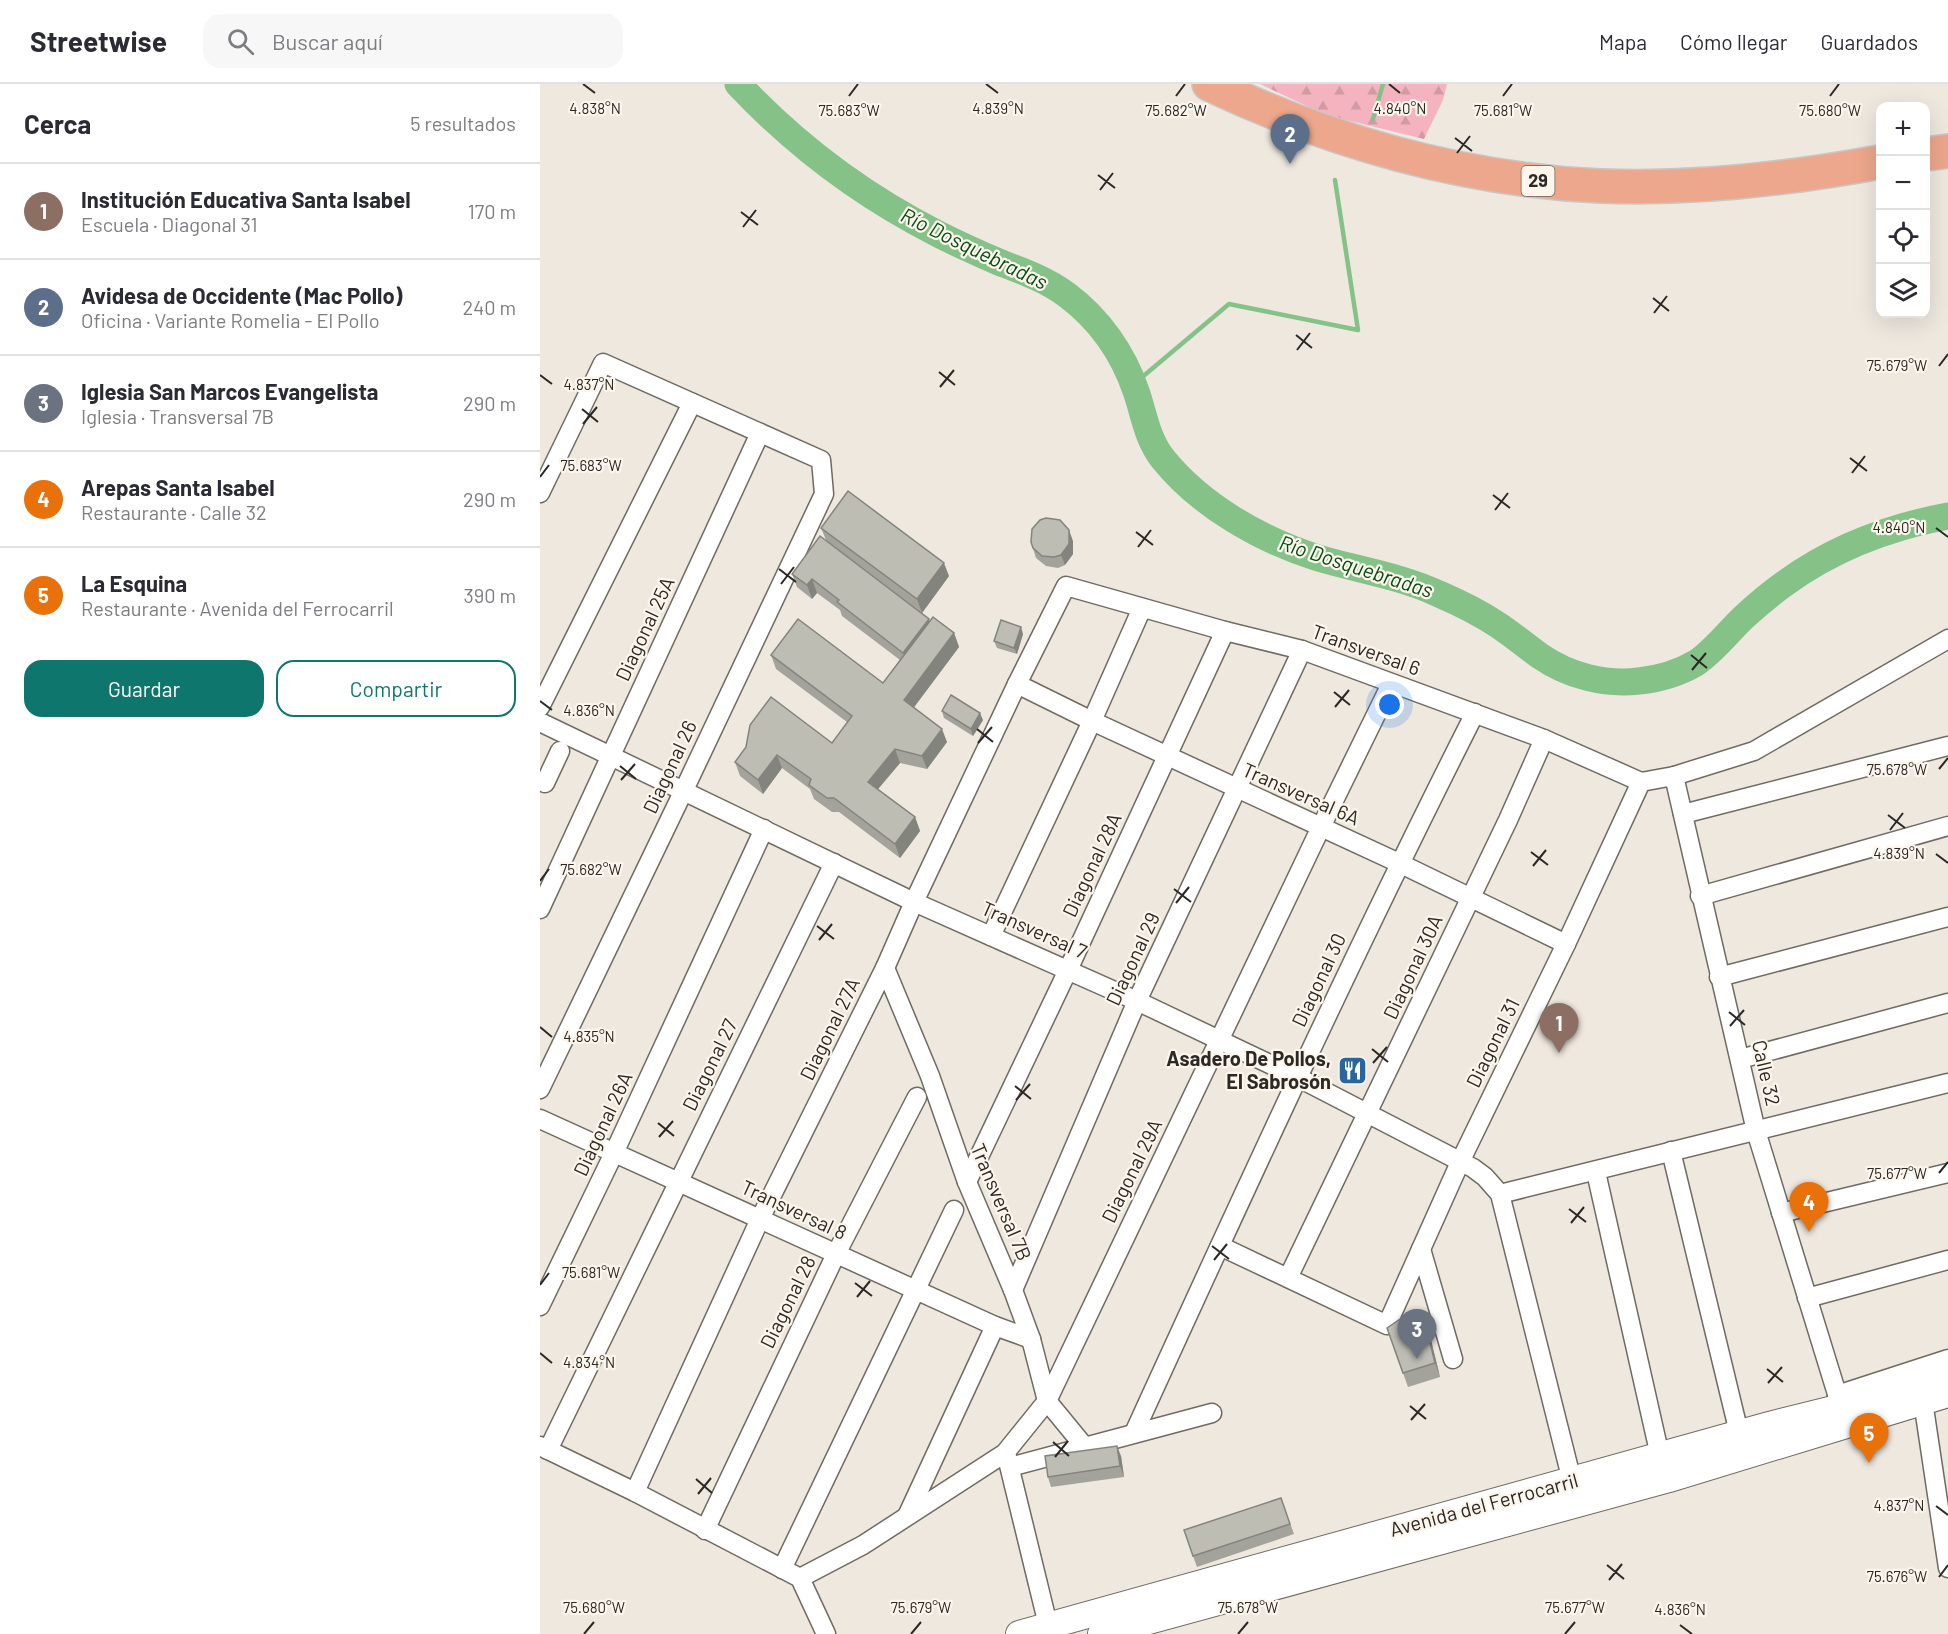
<!DOCTYPE html>
<html lang="es">
<meta charset="utf-8">
<style>
body{margin:0;font-family:Barlow,sans-serif;background:#f7f7f7;color:#2b2b33}
.controls{position:absolute;right:18px;top:18px;display:grid;overflow:hidden;border-radius:12px;box-shadow:0 6px 24px #0002}
.controls button{width:54px;height:54px;display:grid;place-items:center;padding:0;border:0;border-bottom:2px solid #e1e1e2;background:#fff;color:#2b2b33;font:30px sans-serif}
.you{position:absolute;left:850px;top:621px;width:21px;height:21px;margin:-15px;border:4px solid #fff;border-radius:50%;background:#1a73e8;box-shadow:0 0 0 9px #1a73e833}
.badge{display:grid;place-items:center;width:39px;height:39px;border-radius:50%;background:#0f766e;color:#fff;font-size:20px;font-weight:700}
.pin{position:absolute;translate:-50% -50px;filter:drop-shadow(0 2px 3px #0008)}
.pin::after{content:'';position:absolute;top:32px;width:21px;height:18px;background:inherit;clip-path:polygon(0 0,100% 0,50% 100%)}
.list{margin:0;padding:0;list-style:none}
h2{display:flex;justify-content:space-between;align-items:center;height:78px;margin:0;padding:0 24px;font-size:26px}
h2 small{font-size:20px;font-weight:400;color:#7c7c81}
.list li{display:grid;grid-template-columns:39px 1fr auto;gap:18px;align-items:center;box-sizing:border-box;height:96px;padding:0 24px;border-top:2px solid #e1e1e2}
.list b{display:block;font-size:22px;white-space:nowrap}
.list p{margin:0;font-size:20px;white-space:nowrap;color:#7c7c81}
.list em{font-size:20px;font-style:normal;color:#7c7c81}
.actions{display:flex;gap:12px;padding:18px 24px}
.actions a{flex:1;padding:14px 0;border:2px solid #0f766e;border-radius:18px;text-align:center;font-size:21px;color:#0f766e}
.actions .main{background:#0f766e;color:#fff}
.icon{flex:none;width:33px;height:33px;fill:none;stroke:currentColor;stroke-width:2;stroke-linecap:round;stroke-linejoin:round}
.map{position:relative;flex:none;width:1408px;height:1550px;overflow:hidden}
header{display:flex;align-items:center;gap:36px;box-sizing:border-box;height:84px;padding:0 30px;background:#fff;border-bottom:2px solid #e1e1e2}
header strong{font-size:28px}
nav{display:flex;gap:33px;margin-inline-start:auto;font-size:21px}
.search{width:420px;height:54px;background:#f7f7f7;display:flex;align-items:center;gap:15px;box-sizing:border-box;padding:0 21px;border-radius:18px;color:#7c7c81;font-size:22px}
main{display:flex}
aside{flex:1;background:#fff}
.map>svg:first-child{display:block}
</style>
<header>
<strong>Streetwise</strong>
<div class="search"><svg class="icon" aria-label="search" viewBox="0 0 24 24"><circle cx="10" cy="10" r="6"/><path d="M15 15l6 6"/></svg>Buscar aquí</div>
<nav><a>Mapa</a><a>Cómo llegar</a><a>Guardados</a></nav>
</header>
<main>
<aside>
<h2>Cerca<small>5 resultados</small></h2>
<ul class="list">
<li><span class="badge" style="background:#8d6e63">1</span><div><b>Institución Educativa Santa Isabel</b><p>Escuela · Diagonal 31</p></div><em>170 m</em></li>
<li><span class="badge" style="background:#5c6f8a">2</span><div><b>Avidesa de Occidente (Mac Pollo)</b><p>Oficina · Variante Romelia - El Pollo</p></div><em>240 m</em></li>
<li><span class="badge" style="background:#6b7280">3</span><div><b>Iglesia San Marcos Evangelista</b><p>Iglesia · Transversal 7B</p></div><em>290 m</em></li>
<li><span class="badge" style="background:#e8710a">4</span><div><b>Arepas Santa Isabel</b><p>Restaurante · Calle 32</p></div><em>290 m</em></li>
<li><span class="badge" style="background:#e8710a">5</span><div><b>La Esquina</b><p>Restaurante · Avenida del Ferrocarril</p></div><em>390 m</em></li>
</ul>
<div class="actions"><a class="main">Guardar</a><a>Compartir</a></div>
</aside>
<div class="map">
<svg width="1408" height="1550" viewBox="0 0 1408 1550">
<defs>
<pattern id="forest-firs" width="22" height="20" patternUnits="userSpaceOnUse" patternTransform="scale(1.5)"><rect width="22" height="20" fill="#f4b3bf"/><path d="M5 1l3.5 6h-7zM16 11l3.5 6h-7z" fill="#d19aa4"/></pattern>
</defs>
<rect width="100%" height="100%" fill="#eee8df"/>
<polygon fill="url(#forest-firs)" points="720,0 907,0 903,16 884,55 786,31"/>
<g fill="none" stroke-linecap="round" stroke-linejoin="round">
<g stroke="#84c287" stroke-width="4.5">
<polyline points="833,35 843,0"/>
<polyline points="594,300 689,220 818,246 795,96"/>
</g>
<path stroke="#84c287" stroke-width="27" d="M198,0c58,62 127,113 202,151 20,10 40,19 61,28 24,9 46,17 66,32 32,24 56,58 69,96 8,23 11,48 27,68 38,47 98,81 155,99 41,12 82,18 121,36 21,9 41,19 59,31 15,10 28,21 42,31 29,20 65,29 99,25 19,-2 40,-8 57,-18 18,-12 32,-31 48,-46 13,-12 26,-23 40,-33 49,-36 105,-57 164,-68"/>
<defs>
<g id="street">
<polyline points="0,409 63,279 281,376 284,410 144,706 0,1005"/>
<polyline points="477,600 552,637 859,779 1026,860"/>
<polyline points="0,623 152,319"/>
<polyline points="0,638 374,818 597,917 757,993 933,1084 945,1093 960,1110 1032,1397"/>
<polyline points="1134,692 1216,1047 1301,1323"/>
<polyline points="1101,698 1134,692 1214,667 1408,555"/>
<polyline points="5,699 20,667"/>
<polyline points="1143,730 1408,662"/>
<polyline points="1160,812 1408,742"/>
<polyline points="0,825 220,349"/>
<polyline points="451,852 552,637 602,524"/>
<polyline points="345,884 390,992 427,1098 473,1206 491,1255 507,1317 544,1362"/>
<polyline points="1179,893 1408,833"/>
<polyline points="1200,975 1408,919"/>
<polyline points="0,1035 455,1242 491,1255"/>
<polyline points="1131,1067 1199,1349"/>
<polyline points="1056,1088 1120,1372"/>
<polyline points="427,1098 528,886 685,547"/>
<polyline points="960,1110 1408,999"/>
<polyline points="1241,1129 1408,1089"/>
<polyline points="680,1162 847,1241 921,1076 1026,860 1101,698"/>
<polyline points="881,1165 913,1275"/>
<polyline points="748,1194 968,736 1004,655"/>
<polyline points="473,1206 597,917 762,566"/>
<polyline points="1267,1214 1408,1176"/>
<polyline points="0,1222 74,1069 224,745"/>
<polyline points="1297,1311 1408,1275"/>
<polyline points="1383,1317 1408,1484"/>
<path d="M594,1349c110,-241 221,-483 341,-720"/>
<polyline points="0,1362 95,1408 260,1494 286,1550"/>
<polyline points="8,1366 294,779"/>
<polyline points="467,1373 508,1541"/>
<polyline points="470,1383 672,1329"/>
<polyline points="95,1408 220,1135 345,884 374,818 477,600 526,502 685,547 762,566 1004,655 1101,698"/>
<polyline points="368,1430 455,1242"/>
<polyline points="165,1446 296,1170 377,1013"/>
<polyline points="242,1485 414,1126"/>
<polyline points="260,1494 323,1461 465,1369 507,1317 781,743 851,600"/>
</g>
<g id="secondary">
<polyline points="479,1550 1229,1341 1301,1323 1408,1291"/>
<polyline points="561,1550 1129,1395 1408,1310"/>
</g>
<g id="highway">
<path d="M669,0c122,58 256,96 392,102 94,4 187,-7 279,-24"/>
<polyline points="1386,70 1408,67"/>
</g>
</defs>
<use href="#street" stroke="#6f6a62" stroke-width="21"/>
<use href="#secondary" stroke="#6f6a62" stroke-width="28"/>
<use href="#highway" stroke="#c8c7c6" stroke-width="36"/>
<use href="#street" stroke="#fff" stroke-width="18"/>
<use href="#secondary" stroke="#fff" stroke-width="26"/>
<use href="#highway" stroke="#eca78c" stroke-width="33"/>
</g>
<g fill="#a3a39b">
<polygon points="281,444 409,492 382,529 320,482 390,537 414,549 419,563 374,623 407,658 387,685 360,679 338,705 375,733 380,747 360,774 299,728 292,728 274,715 270,705 242,684 223,710 200,692 195,678 292,659 307,638 236,585 231,571 343,599 360,576 302,532 300,526 277,509 272,515 257,503 252,490 286,456"/>
<polygon points="533,457 533,470 525,481 518,484 506,482 496,474 491,458"/>
<polygon points="483,550 477,570 457,564 454,557"/>
<polygon points="402,627 443,636 433,652 404,634"/>
<polygon points="847,1244 889,1248 900,1293 868,1303"/>
<polygon points="581,1372 584,1393 511,1403 508,1393"/>
<polygon points="741,1414 754,1450 657,1483 653,1472"/>
</g>
<g fill="#84847e">
<polygon points="529,446 533,457 533,470 525,481 521,471"/>
<polygon points="404,479 409,492 382,529 377,515"/>
<polygon points="272,495 277,509 272,515 267,501"/>
<polygon points="389,535 394,549 368,583 363,569"/>
<polygon points="481,543 483,550 477,570 474,564"/>
<polygon points="414,549 419,563 369,630 364,616"/>
<polygon points="440,629 443,636 433,652 431,645"/>
<polygon points="402,645 407,658 387,685 382,672"/>
<polygon points="355,665 360,679 333,711 328,698"/>
<polygon points="237,671 242,684 223,710 218,696"/>
<polygon points="375,733 380,747 360,774 355,760"/>
<polygon points="884,1234 889,1248 900,1293 895,1279"/>
<polygon points="577,1362 581,1372 584,1393 580,1382"/>
</g>
<g fill="#bdbdb4" stroke="#84847e" stroke-width="1.5">
<polygon points="308,407 404,479 377,515 281,444"/>
<polygon points="506,434 520,436 529,446 529,460 521,471 514,473 502,472 493,464 491,458 492,445 500,436"/>
<polygon points="280,452 389,535 363,569 297,518 299,516 272,495 267,501 252,490"/>
<polygon points="393,533 414,549 364,616 402,645 382,672 355,665 328,698 375,733 355,760 294,714 287,714 269,701 271,695 237,671 218,696 195,678 206,663 210,641 231,613 292,659 312,632 231,571 258,535 343,599"/>
<polygon points="461,536 481,543 474,564 454,557"/>
<polygon points="411,611 440,629 431,645 402,627"/>
<polygon points="869,1229 884,1234 895,1279 863,1289 847,1244"/>
<polygon points="577,1362 580,1382 508,1393 505,1372"/>
<polygon points="741,1414 750,1440 653,1472 644,1446"/>
</g>
<path fill="none" stroke="#2b2825" stroke-width="2" d="M43,0l12,9M446,0l12,9M849,0l11,9M309,12l9,-12M636,12l9,-12M963,12l9,-12M1290,12l9,-12M915,54l17,13M917,69l13,-17M558,91l17,13M560,106l13,-17M201,128l17,13M203,143l13,-17M1113,214l16,13M1114,229l13,-17M756,251l16,13M757,266l13,-17M1399,282l9,-12M399,288l16,13M0,291l12,9M400,303l14,-17M42,325l16,13M43,340l14,-17M1310,374l17,13M1312,389l13,-17M0,393l9,-12M953,411l17,13M955,426l13,-17M1396,444l12,9M596,448l17,13M598,463l13,-17M239,485l17,13M241,500l13,-17M1151,571l16,13M1152,586l14,-17M794,608l16,13M0,617l12,9M795,623l14,-17M437,645l16,13M438,659l14,-16M80,682l16,13M1399,685l9,-11M81,696l14,-16M1348,731l17,13M1350,746l13,-17M991,768l17,13M1396,770l12,9M993,782l13,-16M0,797l9,-12M634,805l17,13M636,819l13,-16M277,842l17,13M279,856l13,-16M1189,928l16,13M1190,942l14,-16M0,943l12,10M832,965l16,13M833,979l14,-16M475,1002l16,13M476,1016l14,-16M118,1039l16,13M119,1053l14,-16M1399,1089l9,-11M1029,1125l17,13M1031,1139l13,-16M672,1162l17,13M674,1176l13,-16M315,1199l17,13M0,1201l9,-12M317,1213l13,-16M0,1269l12,10M1227,1285l16,13M1228,1299l14,-16M870,1322l16,13M871,1336l14,-16M513,1358l16,14M515,1373l13,-16M156,1395l16,14M158,1410l13,-16M1396,1422l12,9M1067,1481l17,14M1399,1493l9,-12M1069,1496l13,-16M1140,1541l12,9M44,1550l10,-12M371,1550l10,-12M698,1550l10,-12M1025,1550l10,-12"/>
<defs>
<symbol id="restaurant-square" viewBox="-11 -11 22 22"><rect x="-9" y="-9" width="18" height="18" rx="4" fill="#2a669e" stroke="#fcf5ec"/><path d="M-5-6h1v4h1v-4h1v4h1v-4h1v5L-1.5 .5V6h-2V.5L-5-1ZM5-6V6H3V1.5H1.5Q1.5-4 5-6Z" fill="#fff"/></symbol>
</defs>
<g fill-rule="evenodd">
<use href="#restaurant-square" x="796" y="970" width="33" height="33"/>
</g>
<g text-anchor="middle" stroke-width="4.5" stroke-linejoin="round" paint-order="stroke">
<rect fill="#fcf5ec" stroke="#6a6661" stroke-width="1.5" x="981.5" y="82" width="33" height="30" rx="4.5"/>
<g font-size="18" font-weight="bold" fill="#2b2825">
<text x="998" y="103">29</text>
</g>
<g font-size="20" fill="#2b2825" stroke="#fcf5ec">
<text transform="translate(105 545) rotate(-65)" y="7">Diagonal 25A</text>
<text transform="translate(826 566) rotate(20)" y="7">Transversal 6</text>
<text transform="translate(130 683) rotate(-65)" y="7">Diagonal 26</text>
<text transform="translate(761 710) rotate(24)" y="7">Transversal 6A</text>
<text transform="translate(552 781) rotate(-65)" y="7">Diagonal 28A</text>
<text transform="translate(494 846) rotate(24)" y="7">Transversal 7</text>
<text transform="translate(593 875) rotate(-65)" y="7">Diagonal 29</text>
<text transform="translate(873 883) rotate(-65)" y="7">Diagonal 30A</text>
<text transform="translate(779 896) rotate(-65)" y="7">Diagonal 30</text>
<text transform="translate(290 945) rotate(-64)" y="7">Diagonal 27A</text>
<text transform="translate(953 959) rotate(-64)" y="7">Diagonal 31</text>
<text transform="translate(170 981) rotate(-64)" y="7">Diagonal 27</text>
<text transform="translate(1226 989) rotate(77)" y="7">Calle 32</text>
<text transform="translate(63 1040) rotate(-65)" y="7">Diagonal 26A</text>
<text transform="translate(592 1087) rotate(-64)" y="7">Diagonal 29A</text>
<text transform="translate(461 1118) rotate(67)" y="7">Transversal 7B</text>
<text transform="translate(254 1126) rotate(25)" y="7">Transversal 8</text>
<text transform="translate(248 1218) rotate(-64)" y="7">Diagonal 28</text>
<text transform="translate(944 1421) rotate(-15)" y="7">Avenida del Ferrocarril</text>
</g>
<g font-size="20" font-weight="bold" fill="#2b2825" stroke="#fcf5ec" text-anchor="end">
<text x="791" y="982">Asadero De Pollos,<tspan x="791" dy="23">El Sabrosón</tspan></text>
</g>
<g font-size="21" font-style="italic" fill="#064d15" stroke="#fcf5ec">
<text transform="translate(434 165) rotate(26)" y="7">Río Dosquebradas</text>
<text transform="translate(816 483) rotate(18)" y="7">Río Dosquebradas</text>
</g>
</g>
<g font-size="15" text-anchor="middle" fill="#2b2825" stroke="#fcf5ec" stroke-width="4.5" stroke-linejoin="round" paint-order="stroke">
<text x="860" y="30">4.840°N</text>
<text x="55" y="30">4.838°N</text>
<text x="458" y="30">4.839°N</text>
<text x="309" y="32">75.683°W</text>
<text x="636" y="32">75.682°W</text>
<text x="963" y="32">75.681°W</text>
<text x="1290" y="32">75.680°W</text>
<text x="1357" y="287">75.679°W</text>
<text x="49" y="306">4.837°N</text>
<text x="51" y="387">75.683°W</text>
<text x="1359" y="449">4.840°N</text>
<text x="49" y="632">4.836°N</text>
<text x="1357" y="691">75.678°W</text>
<text x="1359" y="775">4.839°N</text>
<text x="51" y="791">75.682°W</text>
<text x="49" y="958">4.835°N</text>
<text x="1357" y="1095">75.677°W</text>
<text x="51" y="1194">75.681°W</text>
<text x="49" y="1284">4.834°N</text>
<text x="1359" y="1427">4.837°N</text>
<text x="1357" y="1498">75.676°W</text>
<text x="54" y="1529">75.680°W</text>
<text x="381" y="1529">75.679°W</text>
<text x="708" y="1529">75.678°W</text>
<text x="1035" y="1529">75.677°W</text>
<text x="1140" y="1531">4.836°N</text>
</g>
</svg>
<div class="controls">
<button>+</button>
<button>−</button>
<button><svg class="icon" aria-label="locate" viewBox="0 0 24 24"><circle cx="12" cy="12" r="6"/><path d="M12 2v4M12 18v4M2 12h4M18 12h4"/></svg></button>
<button><svg class="icon" aria-label="layers" viewBox="0 0 24 24"><path d="M12 4l9 5-9 5-9-5zM3 14l9 5 9-5"/></svg></button>
</div>
<div class="you"></div>
<div class="pin badge" style="left:1019px;top:969px;background:#8d6e63">1</div>
<div class="pin badge" style="left:750px;top:80px;background:#5c6f8a">2</div>
<div class="pin badge" style="left:877px;top:1275px;background:#6b7280">3</div>
<div class="pin badge" style="left:1269px;top:1148px;background:#e8710a">4</div>
<div class="pin badge" style="left:1329px;top:1379px;background:#e8710a">5</div>
</div>
</main>
